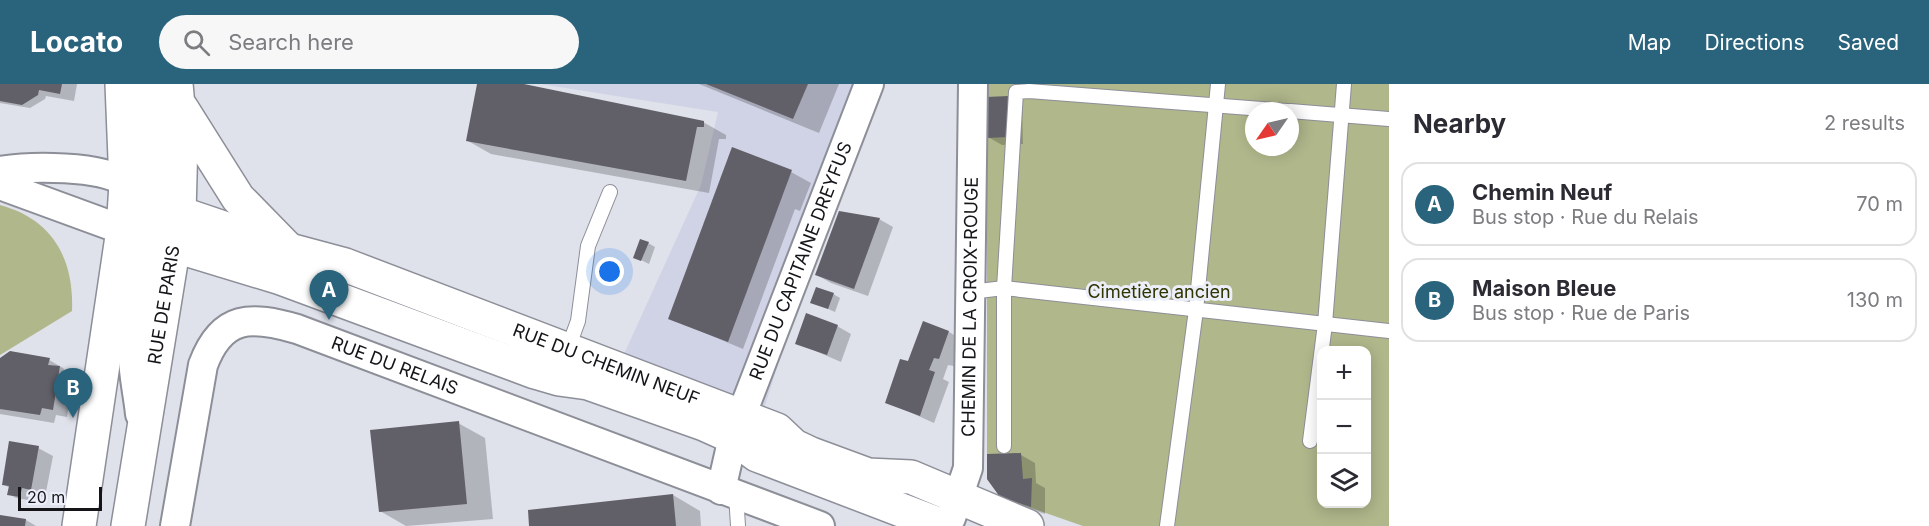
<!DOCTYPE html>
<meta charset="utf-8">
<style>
body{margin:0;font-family:Inter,sans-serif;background:#f7f7f7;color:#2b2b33}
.controls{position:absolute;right:18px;bottom:18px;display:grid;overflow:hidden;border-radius:12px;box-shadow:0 3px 15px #0003}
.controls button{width:54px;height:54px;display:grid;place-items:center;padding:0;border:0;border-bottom:2px solid #e1e1e2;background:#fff;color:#2b2b33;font:30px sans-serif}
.compass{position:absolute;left:1245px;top:18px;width:54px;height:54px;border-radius:50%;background:#fff;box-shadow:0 3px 15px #0003;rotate:236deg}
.scale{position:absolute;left:18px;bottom:15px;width:84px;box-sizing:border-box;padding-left:6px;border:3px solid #151519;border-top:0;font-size:16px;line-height:21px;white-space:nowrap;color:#151519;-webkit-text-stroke:4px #eceef9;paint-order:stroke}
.you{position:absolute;left:610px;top:188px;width:21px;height:21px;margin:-15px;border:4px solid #fff;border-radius:50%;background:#1a73e8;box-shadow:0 0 0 9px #1a73e833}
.badge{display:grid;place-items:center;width:39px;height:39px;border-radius:50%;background:#2a637c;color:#fff;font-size:20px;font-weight:700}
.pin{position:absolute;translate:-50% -50px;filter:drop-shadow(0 2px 3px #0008)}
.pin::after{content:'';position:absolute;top:32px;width:21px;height:18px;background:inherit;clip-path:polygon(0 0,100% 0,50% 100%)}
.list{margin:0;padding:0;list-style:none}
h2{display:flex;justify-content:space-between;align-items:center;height:78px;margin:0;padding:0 24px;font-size:26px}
h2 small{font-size:20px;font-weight:400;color:#7c7c81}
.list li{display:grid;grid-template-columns:39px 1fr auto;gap:18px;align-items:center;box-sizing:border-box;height:84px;margin:0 12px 12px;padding:0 12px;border:2px solid #e1e1e2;border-radius:18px}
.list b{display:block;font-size:22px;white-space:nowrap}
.list p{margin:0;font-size:20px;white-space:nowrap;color:#7c7c81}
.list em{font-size:20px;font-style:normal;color:#7c7c81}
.icon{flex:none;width:33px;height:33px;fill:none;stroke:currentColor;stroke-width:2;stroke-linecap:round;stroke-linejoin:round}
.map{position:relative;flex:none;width:1389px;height:442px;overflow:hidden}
header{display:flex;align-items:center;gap:36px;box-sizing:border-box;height:84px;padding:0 30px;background:#2a637c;color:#fff}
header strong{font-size:28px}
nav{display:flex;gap:33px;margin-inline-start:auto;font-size:21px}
.search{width:420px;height:54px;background:#f7f7f7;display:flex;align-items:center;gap:15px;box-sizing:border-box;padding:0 21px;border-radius:33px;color:#7c7c81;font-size:22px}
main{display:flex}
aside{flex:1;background:#fff}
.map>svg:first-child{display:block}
</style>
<header>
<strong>Locato</strong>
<div class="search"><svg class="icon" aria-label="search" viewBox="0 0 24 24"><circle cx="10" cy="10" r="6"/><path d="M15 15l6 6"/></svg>Search here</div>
<nav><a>Map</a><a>Directions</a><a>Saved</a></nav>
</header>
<main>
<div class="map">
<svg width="1389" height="442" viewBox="0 0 1389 442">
<rect width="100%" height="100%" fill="#dfe1eb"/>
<polygon fill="#d0d3e5" points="540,0 875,0 819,150 758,344 614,292 701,101 718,28"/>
<g fill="#b0b78b" fill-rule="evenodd">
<path d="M987,0h402v442h-306l-83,-29 -13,-18zM1254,27h36v36h-36zM1322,266h44v154h-44z"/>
<path d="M0,121c52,14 74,53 72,106l-72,44z"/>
</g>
<g fill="#0003">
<polygon points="0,0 77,0 74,17 46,12 45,15 30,24 0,19"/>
<polygon points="478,0 518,0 703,38 726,51 726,55 719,55 709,109 491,70 468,57"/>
<polygon points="699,0 839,0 819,49"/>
<polygon points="1008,14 1022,22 1023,60 1002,61 988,53"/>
<polygon points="733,65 791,88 811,99 800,127 795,125 743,265 669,234"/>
<polygon points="879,135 893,143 868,212 831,199 817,191"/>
<polygon points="648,159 655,163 649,180 635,173"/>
<polygon points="833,210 840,214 835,228 812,218"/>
<polygon points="837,242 851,250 841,278 797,259"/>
<polygon points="949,248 963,256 954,282 948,281 943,295 949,298 934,339 887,318 909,279"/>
<polygon points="0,276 49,276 63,284 66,288 64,304 71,308 67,333 56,331 54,339 0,330"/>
<polygon points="458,339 485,354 493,435 406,442 380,427"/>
<polygon points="38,364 53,372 45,413 29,410 28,416 16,414 9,410 10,404 3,400"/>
<polygon points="1021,371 1035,379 1036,399 1045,404 1045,430 1016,420 1001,412"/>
<polygon points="673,411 700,427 701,442 531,442 529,427"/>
<polygon points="0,432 26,436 36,442 0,442"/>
</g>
<g fill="#615f68">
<polygon points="0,0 62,0 60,10 39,6 38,11 22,21 0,17"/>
<polygon points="477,0 524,0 704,37 704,43 697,43 686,97 466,57"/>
<polygon points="706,0 808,0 793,35"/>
<polygon points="1009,12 1009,53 986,54 986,13"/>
<polygon points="732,63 792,86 728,258 668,235"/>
<polygon points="839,127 880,134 854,205 815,191"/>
<polygon points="640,155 649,158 641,177 633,174"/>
<polygon points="816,203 834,209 828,225 810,219"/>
<polygon points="806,229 838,241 827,271 795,260"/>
<polygon points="923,237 949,247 939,275 934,274 929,286 935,288 920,332 885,319 900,275 908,277"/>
<polygon points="10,267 50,274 48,281 60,282 53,326 42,324 40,331 0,325 0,274"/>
<polygon points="459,337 467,420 379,428 370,346"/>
<polygon points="9,357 39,362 31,406 22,404 20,413 7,411 9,402 2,401"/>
<polygon points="1021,369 1023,395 1032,394 1031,423 1000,413 987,395 987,370"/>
<polygon points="673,410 676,442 529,442 528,426"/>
<polygon points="0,431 26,435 25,442 0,442"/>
</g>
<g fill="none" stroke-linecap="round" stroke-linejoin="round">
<defs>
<g id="service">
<polyline points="1290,27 1389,35"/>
<polyline points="970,208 1004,204 1389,247"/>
<polyline points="567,267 578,237 588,162 610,108"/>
<polyline points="1310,357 1325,240 1344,0"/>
<polyline points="1004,362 1004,204 1016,8 1029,7 1287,27"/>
<polyline points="736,410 738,442"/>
<polyline points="1167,442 1196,226 1218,0"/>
</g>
<g id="minor">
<path d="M0,87c30,-5 101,-6 126,12 13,10 25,42 24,58 -1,37 -15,72 -17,109 -1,20 5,43 7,64"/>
<polyline points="0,101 123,146"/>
<path id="s1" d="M721,406l12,-53 136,-353"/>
<path id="s2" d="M951,434l17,-50 5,-384"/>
<path id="s3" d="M175,442l28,-161c19,-51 48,-49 94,-36l523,197"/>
</g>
<g id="tertiary">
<polyline points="145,0 152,56 154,114 162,132"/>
<path id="s4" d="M126,100l53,29 110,37 56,15 432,165 17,16 17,8 57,21 43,2 116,49"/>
<polyline points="123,146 281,194 535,288 559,295 588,299 704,340 733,353 757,371 943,442"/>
</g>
<g id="secondary">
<polyline points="182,25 238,114 289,166"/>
<polyline points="79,442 123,146 126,100 122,0"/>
<path id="s5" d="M128,442l51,-313 2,-73 -5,-56"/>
</g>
</defs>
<use href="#service" stroke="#8c8e98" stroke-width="16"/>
<use href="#minor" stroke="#8c8e98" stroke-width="32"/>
<use href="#tertiary" stroke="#8c8e98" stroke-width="36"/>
<use href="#secondary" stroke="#8c8e98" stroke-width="36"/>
<use href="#service" stroke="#fff" stroke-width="14"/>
<use href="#minor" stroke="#fff" stroke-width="28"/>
<use href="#tertiary" stroke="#fff" stroke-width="33"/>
<use href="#secondary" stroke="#fff" stroke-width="33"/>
</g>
<g text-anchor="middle" stroke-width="6" stroke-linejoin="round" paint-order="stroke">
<g font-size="18" fill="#151519" stroke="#eceef9">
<text dy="6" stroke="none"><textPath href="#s1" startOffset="243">RUE DU CAPITAINE DREYFUS</textPath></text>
<text dy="6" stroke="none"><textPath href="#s5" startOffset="224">RUE DE PARIS</textPath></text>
<text dy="6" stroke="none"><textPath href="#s2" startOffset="214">CHEMIN DE LA CROIX-ROUGE</textPath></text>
<text dy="6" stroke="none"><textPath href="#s4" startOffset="514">RUE DU CHEMIN NEUF</textPath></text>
<text dy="6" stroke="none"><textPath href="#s3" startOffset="384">RUE DU RELAIS</textPath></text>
</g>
<g font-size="18" fill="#2f3500" stroke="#eceef9">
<text x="1159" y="214">Cimetière ancien</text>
</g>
</g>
</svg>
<div class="controls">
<button>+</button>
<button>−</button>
<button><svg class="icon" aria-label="layers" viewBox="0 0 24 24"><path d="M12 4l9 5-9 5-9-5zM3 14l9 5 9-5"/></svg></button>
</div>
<svg class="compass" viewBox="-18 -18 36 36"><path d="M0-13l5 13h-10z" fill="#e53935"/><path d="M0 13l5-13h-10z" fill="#7c7c81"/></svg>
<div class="scale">20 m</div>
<div class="you"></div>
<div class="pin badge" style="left:329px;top:236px">A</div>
<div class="pin badge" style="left:73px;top:334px">B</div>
</div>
<aside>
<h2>Nearby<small>2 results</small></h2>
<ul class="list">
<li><span class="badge">A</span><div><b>Chemin Neuf</b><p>Bus stop · Rue du Relais</p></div><em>70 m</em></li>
<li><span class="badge">B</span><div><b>Maison Bleue</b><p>Bus stop · Rue de Paris</p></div><em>130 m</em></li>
</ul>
</aside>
</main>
